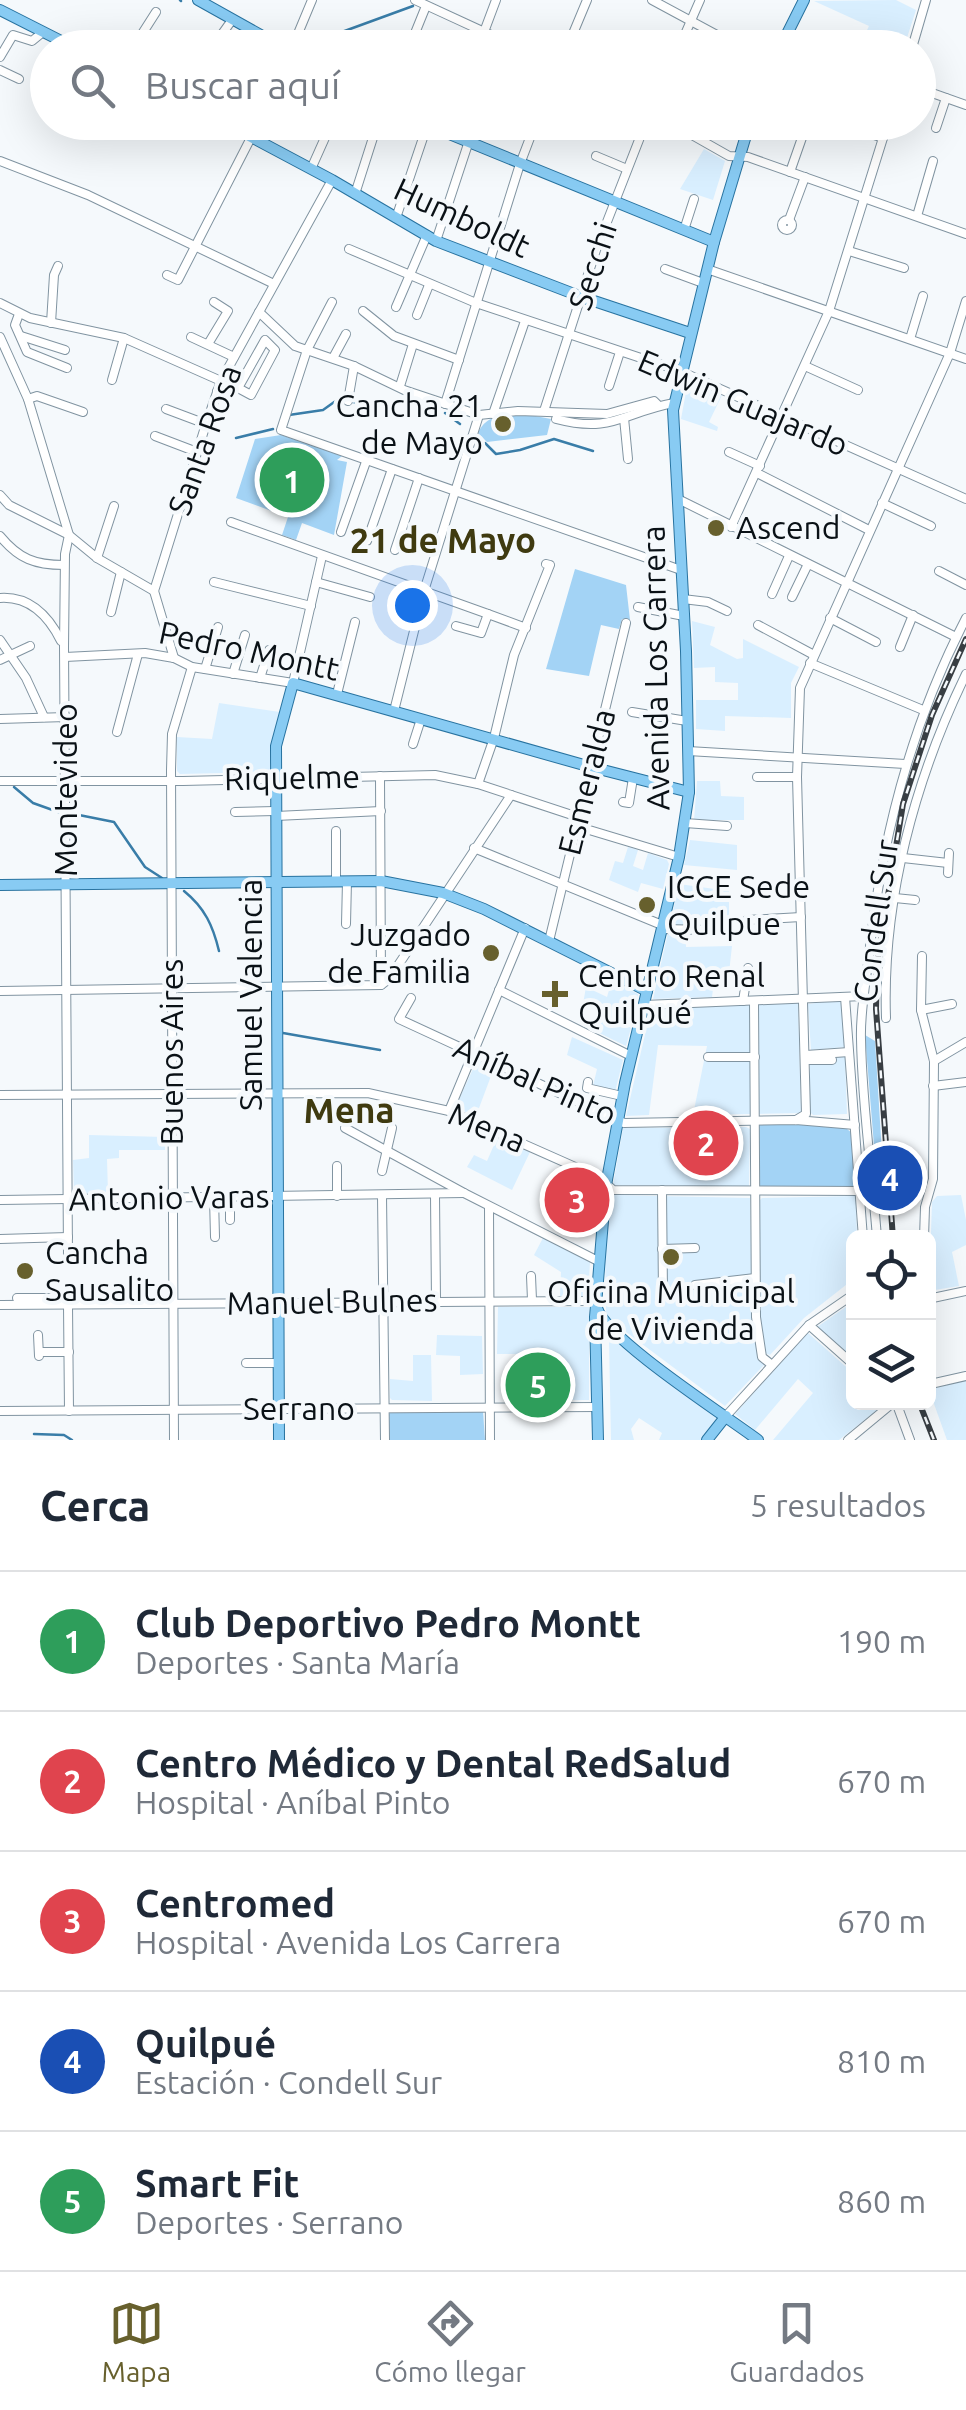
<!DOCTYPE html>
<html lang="es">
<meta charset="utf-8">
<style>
body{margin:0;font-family:Ubuntu,sans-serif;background:#f6f6f7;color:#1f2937}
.controls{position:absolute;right:30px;bottom:30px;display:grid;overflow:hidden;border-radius:15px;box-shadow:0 10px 40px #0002}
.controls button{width:90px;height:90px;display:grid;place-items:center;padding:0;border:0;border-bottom:2px solid #e0e1e3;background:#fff;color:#1f2937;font:50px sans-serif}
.you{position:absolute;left:412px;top:605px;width:35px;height:35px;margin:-25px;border:8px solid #fff;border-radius:50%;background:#1a73e8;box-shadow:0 0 0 15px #1a73e833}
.badge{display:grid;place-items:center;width:65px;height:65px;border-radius:50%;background:#67602d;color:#fff;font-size:32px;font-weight:700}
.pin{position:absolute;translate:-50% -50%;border:5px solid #fff;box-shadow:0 2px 10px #0006}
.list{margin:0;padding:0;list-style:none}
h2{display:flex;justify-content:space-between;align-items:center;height:130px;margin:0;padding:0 40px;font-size:42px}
h2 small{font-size:32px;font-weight:400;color:#747a83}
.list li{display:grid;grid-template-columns:65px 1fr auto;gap:30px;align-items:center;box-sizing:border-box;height:140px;padding:0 40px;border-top:2px solid #e0e1e3}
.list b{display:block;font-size:38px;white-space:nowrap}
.list p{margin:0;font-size:32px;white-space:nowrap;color:#747a83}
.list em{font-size:32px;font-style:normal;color:#747a83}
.icon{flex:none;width:55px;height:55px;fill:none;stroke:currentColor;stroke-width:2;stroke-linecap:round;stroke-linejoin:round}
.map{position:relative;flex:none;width:966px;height:1440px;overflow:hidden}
.search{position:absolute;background:#fff;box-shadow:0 10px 40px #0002;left:30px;right:30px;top:30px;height:110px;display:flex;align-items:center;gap:25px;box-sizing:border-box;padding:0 35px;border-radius:55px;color:#747a83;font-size:38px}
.sheet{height:830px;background:#fff}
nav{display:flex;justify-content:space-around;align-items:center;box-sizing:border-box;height:140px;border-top:2px solid #e0e1e3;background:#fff;font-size:28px;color:#747a83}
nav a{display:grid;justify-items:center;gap:5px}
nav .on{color:#67602d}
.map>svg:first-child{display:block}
</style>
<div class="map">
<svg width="966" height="1440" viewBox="0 0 966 1440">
<rect width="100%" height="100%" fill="#f5f9fc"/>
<g fill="#d9efff">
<polygon points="896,0 916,10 904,47 859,47 869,26 814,1"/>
<polygon points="704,149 725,161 713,200 680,189"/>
<polygon points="688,381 722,395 709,422 718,427 717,431 681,419"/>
<polygon points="692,621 715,627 710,645 737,659 743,658 743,639 799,667 791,683 791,718 725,716 725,731 696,729 696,700 738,700 738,683 715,682 715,667 694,668"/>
<polygon points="219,703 280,712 270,753 270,769 266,772 180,774 177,771 177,737 212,739"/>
<polygon points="697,781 720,781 721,796 744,797 744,820 694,820"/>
<polygon points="690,840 737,845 737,870 684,865"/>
<polygon points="628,847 638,850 633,866 643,870 648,853 667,860 669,864 663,889 641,883 638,892 609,880 615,861 623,863"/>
<polygon points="679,884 729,891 729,916 686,917 686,947 732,946 729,973 715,973 712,997 653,999"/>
<polygon points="612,980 638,994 632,1024 626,1025 631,1028 626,1046 593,1030 599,1012 583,1004 586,987 607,997"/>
<polygon points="839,1000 841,1003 845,1047 811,1050 808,1004"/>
<polygon points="798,1003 801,1113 693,1115 707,1046 658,1045 649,1115 626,1116 651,1009"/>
<polygon points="572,1037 623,1060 615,1092 593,1086 597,1069 567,1055"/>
<polygon points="810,1057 845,1057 847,1114 813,1115 810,1112"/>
<polygon points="477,1060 494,1068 476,1116 458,1109 457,1104"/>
<polygon points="746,1127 750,1129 749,1186 613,1185 623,1128"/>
<polygon points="89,1135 165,1137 165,1150 119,1150 119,1158 107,1159 108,1193 74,1194 73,1160 89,1158"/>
<polygon points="497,1138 530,1152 512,1190 467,1167 474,1155 487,1161"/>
<polygon points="561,1183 599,1189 595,1225 583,1226 553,1211"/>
<polygon points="613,1195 750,1198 752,1315 765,1364 725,1406 606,1317 605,1249 610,1198"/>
<polygon points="961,1195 966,1220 966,1245 952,1252 959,1286 929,1291 932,1202 937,1196"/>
<polygon points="856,1196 857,1237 854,1238 851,1281 804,1318 770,1355 765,1353 760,1316 759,1201 762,1198"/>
<polygon points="544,1236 590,1262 588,1296 560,1296 561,1272 534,1255"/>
<polygon points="850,1304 853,1304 853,1359 817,1327"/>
<polygon points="498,1307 589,1307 589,1400 522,1400 520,1354 497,1354"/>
<polygon points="808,1333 853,1373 854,1402 886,1403 839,1440 773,1440 813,1393 798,1379 755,1430 735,1414"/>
<polygon points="437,1335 482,1336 483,1374 460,1375 460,1356 436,1355"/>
<polygon points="613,1338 718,1416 701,1440 659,1440 662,1433 639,1418 631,1429 634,1440 611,1440 609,1339"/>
<polygon points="413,1355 431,1355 432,1401 392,1400 390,1398 390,1379 413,1381"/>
<polygon points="966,1380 966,1440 947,1440 929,1390"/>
</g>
<g fill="#a3d3f5">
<path d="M525,414l26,5 -4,16 -60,7 -9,-9c9,-20 27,-17 47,-19z"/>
<polygon points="281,435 342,456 337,460 347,462 334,535 302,523 296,540 282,535 288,517 236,498 255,439"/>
<polygon points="575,569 626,585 630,620 622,619 619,629 601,625 589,676 546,669"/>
<polygon points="865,1035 875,1041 883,1170 876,1170"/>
<polygon points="758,1124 842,1125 852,1133 854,1186 756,1188"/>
<polygon points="483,1411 485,1440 388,1440 387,1416 391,1412"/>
</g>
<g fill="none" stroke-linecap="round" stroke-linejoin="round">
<g stroke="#397da8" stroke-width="2.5">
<polyline points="180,0 181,1"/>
<polyline points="309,44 413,6"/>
<polyline points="429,404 437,408"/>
<polyline points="445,413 460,424"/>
<polyline points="289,415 323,410 337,400 378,405 417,399"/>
<polyline points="236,438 273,429"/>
<polyline points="485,443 496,454 520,450 554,439 593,451"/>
<polyline points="14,787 33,803 61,813"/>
<polyline points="74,814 114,822 145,867 162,878"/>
<path d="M184,891c21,17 29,35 35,60"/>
<polyline points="283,1033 380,1050"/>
<polyline points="34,1434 64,1435 72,1440"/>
</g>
<defs>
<g id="minor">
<polyline points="415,0 519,48"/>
<polyline points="652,0 741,48"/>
<polyline points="484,32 496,0"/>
<polyline points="785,38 811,48"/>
<polyline points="133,48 156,12"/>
<polyline points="212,48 232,20"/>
<polyline points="292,48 312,0"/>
<polyline points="409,48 426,6"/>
<polyline points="567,48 587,0"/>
<polyline points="679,48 700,0"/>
<polyline points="912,48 926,0"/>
<polyline points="0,57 13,35 32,41 43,32"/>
<polyline points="0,70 19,79"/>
<polyline points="918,88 966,105"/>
<polyline points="669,122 729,156 748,157 966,234"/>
<polyline points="723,122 745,135"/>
<polyline points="839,123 883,138"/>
<polyline points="936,128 946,98"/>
<polyline points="596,156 627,169"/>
<polyline points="0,161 88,195 274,284"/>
<polyline points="311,169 332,122"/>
<polyline points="790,172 804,132"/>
<polyline points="355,194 378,122"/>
<polyline points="917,216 933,161"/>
<polyline points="396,218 427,126"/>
<circle cx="787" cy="225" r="5"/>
<polyline points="789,220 805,177"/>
<polyline points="684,230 694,199"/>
<polyline points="436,241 468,144"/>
<polyline points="349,249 476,303 680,371 966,499"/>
<polyline points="849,251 904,268"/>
<polyline points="665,269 703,283"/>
<polyline points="707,269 966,359"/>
<polyline points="167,275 178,280 259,122"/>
<polyline points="332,302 307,350 281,430 681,570"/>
<polyline points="0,303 30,318 124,338 221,381"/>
<polyline points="396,307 427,235"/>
<polyline points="363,311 394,336 459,360"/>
<polyline points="259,312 295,346 354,366 404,390 479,415 518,411 607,414 654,401 658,405"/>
<polyline points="19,314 15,325 27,352 67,368"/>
<polyline points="417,315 429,285"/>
<polyline points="51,323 54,275 58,266"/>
<polyline points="21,336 65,350"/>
<polyline points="0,337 28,399 69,535 65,554 64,647 68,1256"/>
<polyline points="191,337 234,357"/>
<polyline points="910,339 923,296"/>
<polyline points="208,344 228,311 214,302"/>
<polyline points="333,358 346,334"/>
<polyline points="805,366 858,390"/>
<polyline points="112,380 124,338"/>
<polyline points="400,386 413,344"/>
<polyline points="609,386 620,352"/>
<polyline points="217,391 224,393 238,388 251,395 275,350 265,340 238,388"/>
<polyline points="28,399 37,396 83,412"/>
<polyline points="348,401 354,366"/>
<polyline points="445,404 520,164 536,122"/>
<polyline points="166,409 206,424"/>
<polyline points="544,411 596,250 646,122"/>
<polyline points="493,414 525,321"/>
<polyline points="624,418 628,459"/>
<path d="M556,419c57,15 67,-7 118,-16"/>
<polyline points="155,436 197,452"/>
<polyline points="729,452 760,466"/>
<polyline points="757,473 869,530"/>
<polyline points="0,495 9,505 69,535 97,558 154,591"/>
<polyline points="678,499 956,637"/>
<polyline points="882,503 931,526"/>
<polyline points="231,522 488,614"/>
<polyline points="731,527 829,311 888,122"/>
<polyline points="341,532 367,459"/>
<path d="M0,536c19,23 35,29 64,29"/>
<polyline points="367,541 392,469"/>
<polyline points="395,550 419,478"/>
<polyline points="97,558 114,506"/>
<polyline points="939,571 966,585"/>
<polyline points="214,582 311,606"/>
<polyline points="316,582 370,597"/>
<polyline points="772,594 789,556"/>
<polyline points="792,597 808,564"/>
<path d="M0,598c30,-2 49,19 61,43"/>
<polyline points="683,599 708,602 727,611"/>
<polyline points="638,607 684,616"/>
<polyline points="111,612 121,572"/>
<polyline points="830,618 876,642"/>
<polyline points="758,625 814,655"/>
<polyline points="456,626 481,633 488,614 526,628"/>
<polyline points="0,640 26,678 44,717"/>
<polyline points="900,647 913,615"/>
<polyline points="65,657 145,653 174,658 192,667 293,683 322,556"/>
<polyline points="174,658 154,591 206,424 221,381 332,180"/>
<polyline points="0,660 30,646"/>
<polyline points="810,663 923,710"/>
<polyline points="205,669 218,627"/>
<polyline points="233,674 245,635"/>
<polyline points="260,678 269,650"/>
<polyline points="337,694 355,622"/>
<polyline points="394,711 424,591 479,415"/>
<polyline points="632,712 687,721"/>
<polyline points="0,719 66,717"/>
<polyline points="117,732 138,654"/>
<polyline points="413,744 421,719"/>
<polyline points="688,751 905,764"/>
<polyline points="380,776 381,985"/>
<polyline points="757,777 797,777"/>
<polyline points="0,781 183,781 435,775 478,784 578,817"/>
<polyline points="478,784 494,738 514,655 550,565 546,564"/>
<polyline points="623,802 629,803 633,778"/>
<polyline points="235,812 275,811"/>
<polyline points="276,816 381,811"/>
<polyline points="685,823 727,826"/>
<polyline points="576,826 679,857"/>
<polyline points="336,831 336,881"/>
<polyline points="474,848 662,925"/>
<polyline points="903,858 948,863"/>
<polyline points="948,873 949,853"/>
<polyline points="895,898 915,900"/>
<polyline points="346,924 347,881"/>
<polyline points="747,925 747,920 801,917"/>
<polyline points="661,929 714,930"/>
<polyline points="549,941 626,623"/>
<polyline points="922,956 921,1010 934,1061 933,1179 925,1207 924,1238"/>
<polyline points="499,990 631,1056"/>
<polyline points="0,991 381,985 389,979 511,795"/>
<polyline points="845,997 863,1238"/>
<polyline points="411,998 399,1019 624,1123 796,1120 855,1125"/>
<polyline points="743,1001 748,968"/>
<polyline points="754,1001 756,1317 762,1357 772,1365"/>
<polyline points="644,1005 864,996"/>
<polyline points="921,1010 952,1004"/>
<path d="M886,1018c-4,-118 29,-239 80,-344"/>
<polyline points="806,1055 849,1052"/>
<polyline points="708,1057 755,1057"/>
<polyline points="806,1060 832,1060"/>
<polyline points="934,1061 966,1042"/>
<polyline points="588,1082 587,1088 622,1096"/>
<polyline points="933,1086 966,1082"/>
<polyline points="0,1095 368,1093 449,1111 600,1178 613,1190 860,1191"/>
<polyline points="449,1111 525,928"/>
<polyline points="796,1120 806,1114 797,777 800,688 950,353 966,301"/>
<polyline points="345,1128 464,1193 598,1261"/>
<polyline points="382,1171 392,1128"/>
<polyline points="662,1190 663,1295"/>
<polyline points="435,1195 436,1301"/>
<polyline points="337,1196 337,1166"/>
<polyline points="382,1196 385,1440"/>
<polyline points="214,1198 215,1237"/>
<polyline points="0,1200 464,1193"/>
<polyline points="489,1207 490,1440"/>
<polyline points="230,1220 230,1197"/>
<path d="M877,1238c-5,-67 -15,-133 -16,-199 -1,-28 5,-57 8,-84 13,-119 42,-231 97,-337"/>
<polyline points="0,1239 68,1237"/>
<polyline points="662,1249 695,1248"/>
<polyline points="531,1276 532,1300"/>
<polyline points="695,1285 755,1278"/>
<polyline points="17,1298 65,1298 68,1305"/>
<polyline points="928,1299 966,1291"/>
<polyline points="0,1305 597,1301"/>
<polyline points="68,1305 69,1411"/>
<polyline points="809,1325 854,1365"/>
<polyline points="38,1335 39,1356"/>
<polyline points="39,1352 69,1352"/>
<polyline points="246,1363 278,1363"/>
<polyline points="928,1375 930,1381 935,1383 966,1376"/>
<polyline points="896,1402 910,1440"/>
<polyline points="0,1411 598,1407"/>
<polyline points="726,1416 809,1325 854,1294"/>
<polyline points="174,1440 171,770 172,734 192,667"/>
<polyline points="848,1440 894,1402"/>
</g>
<g id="major">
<polyline points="198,0 284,48"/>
<polyline points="0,10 75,48"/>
<polyline points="780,48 804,0"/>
<polyline points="223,122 332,180 436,241 582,297 690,333"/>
<polyline points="420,122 714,242"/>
<polyline points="0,885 381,881 443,893 484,909 647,991"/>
<path d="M597,1308c9,31 129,108 161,132"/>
<polyline points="279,1440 276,746 293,683 591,767 689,792"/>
<polyline points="598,1440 595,1317 606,1185 625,1083 679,857 689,792 686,651 673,410 714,242 750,122"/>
<polyline points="707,1440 726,1416"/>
</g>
</defs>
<use href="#minor" stroke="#8194a1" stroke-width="10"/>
<use href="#major" stroke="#2873a0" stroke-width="12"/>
<use href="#minor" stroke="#fff" stroke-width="8"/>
<use href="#major" stroke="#88cbf3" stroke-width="10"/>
<defs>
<g id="rail">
<polyline points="893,1238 876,1009 877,963 903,804 932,715 966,639"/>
<polyline points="919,1402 934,1440"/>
</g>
</defs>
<use href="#rail" stroke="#383e43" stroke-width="6"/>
<use href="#rail" stroke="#f5f9fc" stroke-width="2.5" stroke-dasharray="8" stroke-linecap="butt"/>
</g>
<g fill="#67602d" stroke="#f5f9fc" stroke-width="4">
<circle cx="503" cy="424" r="10"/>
<circle cx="716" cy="528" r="10"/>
<circle cx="647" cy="905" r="10"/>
<circle cx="491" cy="953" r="10"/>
<path d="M550 979h10v10h10v10h-10v10h-10v-10h-10v-10h10z"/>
<circle cx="671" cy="1257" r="10"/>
<circle cx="25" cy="1271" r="10"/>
</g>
<g text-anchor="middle" stroke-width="8" stroke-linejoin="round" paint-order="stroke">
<g font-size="32" fill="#0a1116" stroke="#f5f9fc">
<text transform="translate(462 218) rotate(25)" y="11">Humboldt</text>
<text transform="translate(593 266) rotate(-72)" y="11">Secchi</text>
<text transform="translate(743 403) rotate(23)" y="11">Edwin Guajardo</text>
<text transform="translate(205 440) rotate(-70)" y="11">Santa Rosa</text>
<text transform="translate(249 651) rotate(12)" y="11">Pedro Montt</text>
<text transform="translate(656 668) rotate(-91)" y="11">Avenida Los Carrera</text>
<text transform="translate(292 778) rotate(-1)" y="11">Riquelme</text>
<text transform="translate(587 782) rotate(-76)" y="11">Esmeralda</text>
<text transform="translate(66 790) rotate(-90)" y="11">Montevideo</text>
<text transform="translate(876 921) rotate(-82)" y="11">Condell Sur</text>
<text transform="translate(251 995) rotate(-90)" y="11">Samuel Valencia</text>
<text transform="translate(172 1052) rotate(-90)" y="11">Buenos Aires</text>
<text transform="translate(535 1081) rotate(24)" y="11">Aníbal Pinto</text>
<text transform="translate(487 1128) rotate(23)" y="11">Mena</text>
<text transform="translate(169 1198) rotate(-1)" y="11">Antonio Varas</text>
<text transform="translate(332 1302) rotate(-1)" y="11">Manuel Bulnes</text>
<text x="299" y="1420">Serrano</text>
</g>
<g font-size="32" fill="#0a1116" stroke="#f5f9fc" text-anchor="start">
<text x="483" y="417" text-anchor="end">Cancha 21<tspan x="483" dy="37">de Mayo</tspan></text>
<text x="736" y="539">Ascend</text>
<text x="667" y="898">ICCE Sede<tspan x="667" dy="37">Quilpue</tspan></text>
<text x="471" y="946" text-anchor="end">Juzgado<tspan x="471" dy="37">de Familia</tspan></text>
<text x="578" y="987">Centro Renal<tspan x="578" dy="37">Quilpué</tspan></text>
<text x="45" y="1264">Cancha<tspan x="45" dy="37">Sausalito</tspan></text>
<text x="671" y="1303" text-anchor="middle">Oficina Municipal<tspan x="671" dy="37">de Vivienda</tspan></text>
</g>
<g font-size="35" font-weight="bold" fill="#3f3a10" stroke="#f5f9fc">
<text x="443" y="553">21 de Mayo</text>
<text x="349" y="1123">Mena</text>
</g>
</g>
</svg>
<div class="controls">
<button><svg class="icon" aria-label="locate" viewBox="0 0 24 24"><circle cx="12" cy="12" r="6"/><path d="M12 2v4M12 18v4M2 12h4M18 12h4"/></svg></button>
<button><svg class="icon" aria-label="layers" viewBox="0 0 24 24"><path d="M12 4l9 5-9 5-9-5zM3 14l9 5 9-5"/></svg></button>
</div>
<div class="you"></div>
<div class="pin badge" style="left:292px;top:480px;background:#2e9e5b">1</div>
<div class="pin badge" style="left:706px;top:1143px;background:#e0444e">2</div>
<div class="pin badge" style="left:577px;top:1200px;background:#e0444e">3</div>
<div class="pin badge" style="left:890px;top:1178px;background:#1a4fb4">4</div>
<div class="pin badge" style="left:538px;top:1385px;background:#2e9e5b">5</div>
<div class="search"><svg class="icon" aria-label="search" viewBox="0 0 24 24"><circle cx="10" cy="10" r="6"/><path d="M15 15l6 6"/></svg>Buscar aquí</div>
</div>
<section class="sheet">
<h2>Cerca<small>5 resultados</small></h2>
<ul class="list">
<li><span class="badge" style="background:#2e9e5b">1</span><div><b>Club Deportivo Pedro Montt</b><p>Deportes · Santa María</p></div><em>190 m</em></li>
<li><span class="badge" style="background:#e0444e">2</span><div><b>Centro Médico y Dental RedSalud</b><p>Hospital · Aníbal Pinto</p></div><em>670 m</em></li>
<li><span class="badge" style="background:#e0444e">3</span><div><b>Centromed</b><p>Hospital · Avenida Los Carrera</p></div><em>670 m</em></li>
<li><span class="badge" style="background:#1a4fb4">4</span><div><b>Quilpué</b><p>Estación · Condell Sur</p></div><em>810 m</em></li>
<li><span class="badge" style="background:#2e9e5b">5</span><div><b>Smart Fit</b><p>Deportes · Serrano</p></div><em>860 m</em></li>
</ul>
</section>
<nav>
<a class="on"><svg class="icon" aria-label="map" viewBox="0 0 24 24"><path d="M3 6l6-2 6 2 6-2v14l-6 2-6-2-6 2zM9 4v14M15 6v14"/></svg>Mapa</a>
<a><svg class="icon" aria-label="directions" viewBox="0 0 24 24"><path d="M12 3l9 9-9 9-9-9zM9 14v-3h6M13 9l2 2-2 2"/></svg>Cómo llegar</a>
<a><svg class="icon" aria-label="saved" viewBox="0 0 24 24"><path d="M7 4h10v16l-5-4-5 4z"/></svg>Guardados</a>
</nav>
